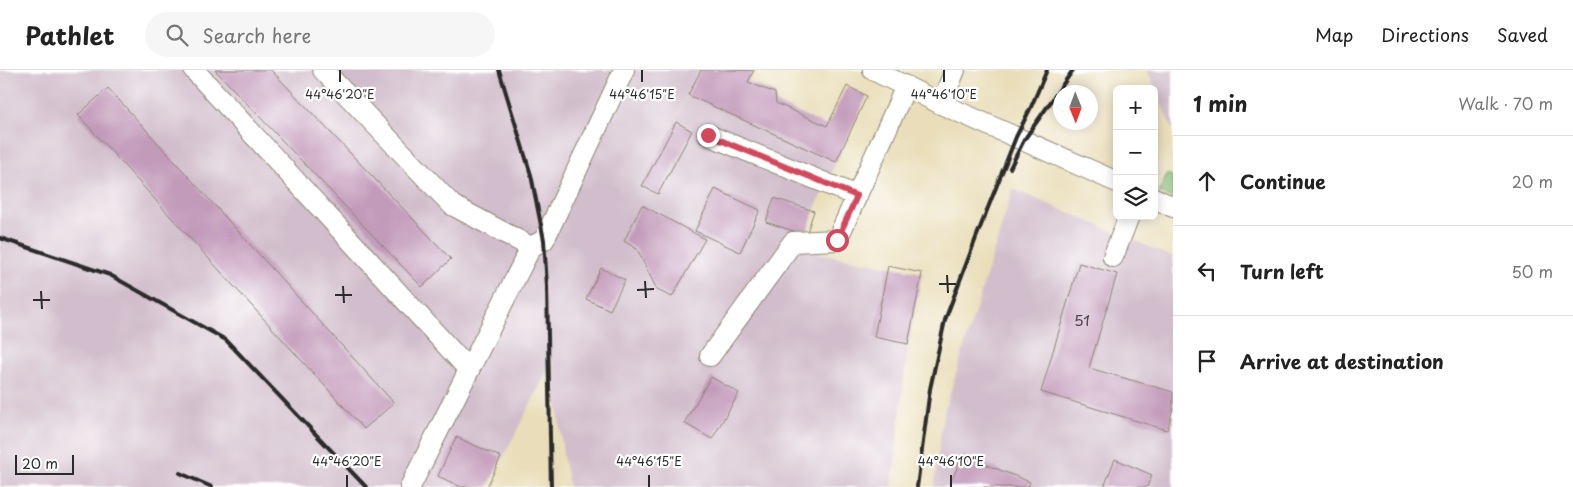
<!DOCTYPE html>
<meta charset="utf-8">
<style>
body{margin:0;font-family:"Playpen Sans",sans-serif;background:#f6f6f6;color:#222}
.controls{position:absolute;right:15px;top:15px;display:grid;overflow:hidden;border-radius:8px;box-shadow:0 2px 12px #0003}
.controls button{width:45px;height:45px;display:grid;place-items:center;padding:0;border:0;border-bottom:1px solid #e0e0e0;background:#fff;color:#222;font:25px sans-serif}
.compass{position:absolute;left:1053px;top:15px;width:45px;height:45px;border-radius:50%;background:#fff;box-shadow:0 2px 12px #0003;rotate:179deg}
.scale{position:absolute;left:15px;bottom:12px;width:59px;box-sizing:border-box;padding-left:5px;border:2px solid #2b2b2b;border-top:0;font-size:14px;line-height:18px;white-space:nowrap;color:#2b2b2b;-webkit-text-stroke:4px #fff;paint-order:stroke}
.stop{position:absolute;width:15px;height:15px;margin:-11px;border:4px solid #d1495b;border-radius:50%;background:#fff}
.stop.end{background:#d1495b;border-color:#fff;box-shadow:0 1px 5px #0008}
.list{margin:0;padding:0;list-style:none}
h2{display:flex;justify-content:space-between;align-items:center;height:65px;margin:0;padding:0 20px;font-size:21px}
h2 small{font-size:16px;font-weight:400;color:#767676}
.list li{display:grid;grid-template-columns:32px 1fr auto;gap:15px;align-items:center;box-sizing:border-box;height:90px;padding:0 20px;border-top:1px solid #e0e0e0}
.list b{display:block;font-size:19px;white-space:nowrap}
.list em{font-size:16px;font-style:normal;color:#767676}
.icon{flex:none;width:28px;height:28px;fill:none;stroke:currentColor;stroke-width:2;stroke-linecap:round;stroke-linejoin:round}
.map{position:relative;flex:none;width:1173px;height:417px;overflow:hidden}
header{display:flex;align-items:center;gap:30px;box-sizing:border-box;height:70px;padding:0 25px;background:#fff;border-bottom:1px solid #e0e0e0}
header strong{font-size:24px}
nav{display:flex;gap:28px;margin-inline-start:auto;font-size:18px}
.search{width:350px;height:45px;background:#f6f6f6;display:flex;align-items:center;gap:12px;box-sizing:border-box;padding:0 18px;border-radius:28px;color:#767676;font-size:19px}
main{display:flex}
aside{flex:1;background:#fff}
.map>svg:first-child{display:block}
</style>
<header>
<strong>Pathlet</strong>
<div class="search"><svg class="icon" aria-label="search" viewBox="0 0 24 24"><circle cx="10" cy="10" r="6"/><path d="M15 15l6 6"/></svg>Search here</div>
<nav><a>Map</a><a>Directions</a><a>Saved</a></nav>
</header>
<main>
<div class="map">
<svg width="1173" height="417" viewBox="0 0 1173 417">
<rect width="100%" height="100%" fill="#fff"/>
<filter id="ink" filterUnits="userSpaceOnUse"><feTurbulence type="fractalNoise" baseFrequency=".02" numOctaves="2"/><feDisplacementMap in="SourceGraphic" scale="10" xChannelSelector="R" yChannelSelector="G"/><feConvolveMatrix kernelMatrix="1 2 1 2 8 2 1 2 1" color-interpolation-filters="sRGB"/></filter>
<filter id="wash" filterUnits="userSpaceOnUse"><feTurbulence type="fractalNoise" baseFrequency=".0096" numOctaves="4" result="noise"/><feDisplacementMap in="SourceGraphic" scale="20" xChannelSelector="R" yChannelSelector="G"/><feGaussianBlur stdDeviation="1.12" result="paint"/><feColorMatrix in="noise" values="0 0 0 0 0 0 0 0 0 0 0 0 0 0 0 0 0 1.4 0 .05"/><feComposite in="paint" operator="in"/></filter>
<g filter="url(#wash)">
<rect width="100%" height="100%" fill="#eadeba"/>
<g fill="#d1bdcb">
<polygon points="0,0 700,0 639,120 688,25 836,92 814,141 806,165 808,181 922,203 908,274 892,417 569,417 563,386 553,290 488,417 0,417"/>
<polygon points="1147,0 1173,0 1173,61"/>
<polygon points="1013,119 1173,187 1173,417 934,417 943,346"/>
</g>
<polygon fill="#88bb75" stroke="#5a7350" points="1167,104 1173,106 1173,128 1159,123"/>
<g id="blocks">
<g fill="#c29aba">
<polygon points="215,0 271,0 451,189 422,217"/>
<polygon points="701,0 754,0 748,12 775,23 776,33 827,56 847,16 867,26 836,92 688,25"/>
<polygon points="108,18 394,333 364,359 78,45"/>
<polygon points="676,52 692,61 658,124 642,116"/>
<polygon points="715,119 760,140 740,182 695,161"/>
<polygon points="774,128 814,141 806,165 766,152"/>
<polygon points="642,135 705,169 672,227 657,220 637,179 624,171"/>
<polygon points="1079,193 1117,204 1089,298 1173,322 1173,339 1167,360 1041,322"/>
<polygon points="888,196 922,203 908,274 874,267"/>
<polygon points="601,198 625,210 610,240 586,229"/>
<polygon points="711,307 739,323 712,369 684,353"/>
<polygon points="456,367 501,387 487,417 461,417 438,406"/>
<polygon points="962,385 1030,412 1028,417 949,417"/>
<polygon points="1115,389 1152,405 1147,417 1104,417"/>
</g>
</g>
</g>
<g filter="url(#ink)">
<use href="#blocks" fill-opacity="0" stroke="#8a8472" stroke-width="1"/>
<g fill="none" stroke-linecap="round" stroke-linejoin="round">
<defs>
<g id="minor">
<polyline points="194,0 469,300"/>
<polyline points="323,0 452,135 531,177"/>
<polyline points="873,0 941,34 1117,112"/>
<polyline points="941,34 955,0"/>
<polyline points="708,65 857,126"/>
<polyline points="1154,128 1173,137"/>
<polyline points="1113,187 1129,146"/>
<polyline points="710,286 793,172 837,170 906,16"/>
<polyline points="410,417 531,177 544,170 624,0"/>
</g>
</defs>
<use href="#minor" stroke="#8a8472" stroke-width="22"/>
<use href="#minor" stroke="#fff" stroke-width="20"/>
<g stroke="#2b2b2b" stroke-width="4">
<polyline points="499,0 531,105 544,170 547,216 551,417"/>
<polyline points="1010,98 1024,70 1073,0"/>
<polyline points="0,168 110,205 226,270 366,417"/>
<polyline points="180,403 212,417"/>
<polyline points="917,417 930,319 945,250 976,168 1016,67 1031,37 1047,0"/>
</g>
</g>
</g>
<g fill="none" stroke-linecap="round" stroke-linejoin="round" filter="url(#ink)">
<polyline stroke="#d1495b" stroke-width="6" points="708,65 857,126 837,170"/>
</g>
<path fill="none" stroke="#2b2b2b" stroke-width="2" d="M340,0v12M642,0v12M944,0v12M947,205l1,18M645,211l1,17M939,214h17M343,216l1,17M637,220l17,-1M41,221l1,18M335,225h17M33,230h17M347,405v12M649,405v12M951,405v12"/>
<g text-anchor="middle" stroke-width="4.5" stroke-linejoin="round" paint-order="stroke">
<g font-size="15" fill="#51474f">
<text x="1082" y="256">51</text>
</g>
</g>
<g font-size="12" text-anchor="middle" fill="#2b2b2b" stroke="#fff" stroke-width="4.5" stroke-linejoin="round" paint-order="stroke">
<text x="340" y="29">44°46'20"E</text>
<text x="642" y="29">44°46'15"E</text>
<text x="944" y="29">44°46'10"E</text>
<text x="347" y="396">44°46'20"E</text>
<text x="649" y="396">44°46'15"E</text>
<text x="951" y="396">44°46'10"E</text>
</g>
</svg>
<div class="controls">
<button>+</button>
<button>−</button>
<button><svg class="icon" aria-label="layers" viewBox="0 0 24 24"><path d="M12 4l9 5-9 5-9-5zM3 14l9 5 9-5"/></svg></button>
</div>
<svg class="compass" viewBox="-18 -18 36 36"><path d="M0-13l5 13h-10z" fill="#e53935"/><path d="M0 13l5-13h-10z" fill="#767676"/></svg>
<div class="scale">20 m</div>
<div class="stop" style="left:837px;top:170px"></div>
<div class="stop end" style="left:708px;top:65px"></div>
</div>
<aside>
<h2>1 min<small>Walk · 70 m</small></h2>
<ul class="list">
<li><svg class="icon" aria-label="ahead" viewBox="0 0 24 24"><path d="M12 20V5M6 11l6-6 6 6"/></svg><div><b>Continue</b></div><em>20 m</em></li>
<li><svg class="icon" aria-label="left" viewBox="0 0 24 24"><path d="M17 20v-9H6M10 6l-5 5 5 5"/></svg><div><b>Turn left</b></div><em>50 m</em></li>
<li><svg class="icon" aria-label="arrive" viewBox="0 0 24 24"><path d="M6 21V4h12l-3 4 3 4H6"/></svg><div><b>Arrive at destination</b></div></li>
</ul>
</aside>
</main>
